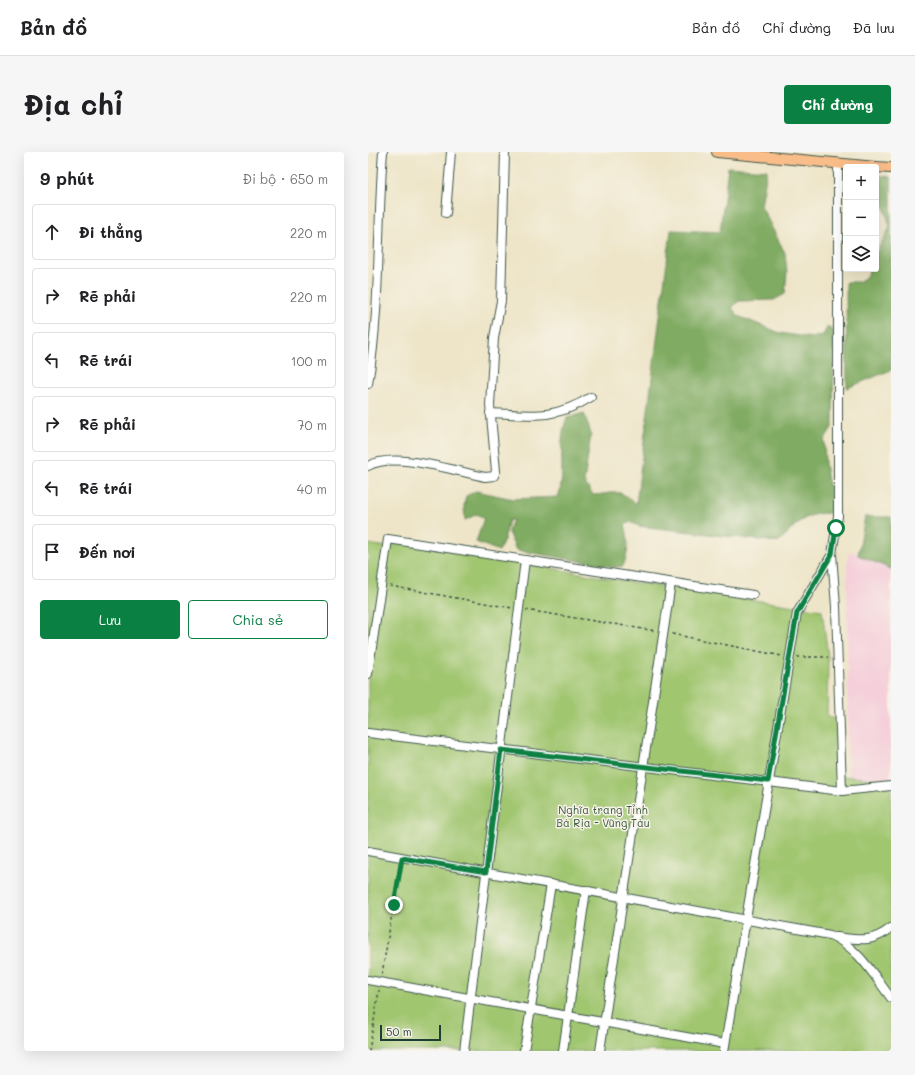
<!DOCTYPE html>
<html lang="vi">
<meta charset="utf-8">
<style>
body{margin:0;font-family:Mali,sans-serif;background:#f6f6f6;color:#202124}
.controls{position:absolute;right:12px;top:12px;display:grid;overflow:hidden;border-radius:4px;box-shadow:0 4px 16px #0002}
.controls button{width:36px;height:36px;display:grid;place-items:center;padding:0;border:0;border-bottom:1px solid #e0e0e0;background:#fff;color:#202124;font:20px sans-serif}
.scale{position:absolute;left:12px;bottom:10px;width:61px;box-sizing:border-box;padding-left:4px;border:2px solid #1f3d34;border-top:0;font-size:11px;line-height:14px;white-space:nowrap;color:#1f3d34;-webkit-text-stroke:3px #f7f3e8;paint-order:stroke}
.stop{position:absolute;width:12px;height:12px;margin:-9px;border:3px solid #0b8043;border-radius:50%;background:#fff}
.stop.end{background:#0b8043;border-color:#fff;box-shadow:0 1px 4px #0008}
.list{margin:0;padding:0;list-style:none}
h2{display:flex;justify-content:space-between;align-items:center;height:52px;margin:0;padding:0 16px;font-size:17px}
h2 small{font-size:13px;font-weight:400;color:#757577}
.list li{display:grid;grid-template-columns:26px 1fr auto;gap:12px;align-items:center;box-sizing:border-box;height:56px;margin:0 8px 8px;padding:0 8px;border:1px solid #e0e0e0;border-radius:4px}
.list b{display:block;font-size:15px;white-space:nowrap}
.list em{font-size:13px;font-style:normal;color:#757577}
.actions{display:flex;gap:8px;padding:12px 16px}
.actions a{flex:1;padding:9px 0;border:1px solid #0b8043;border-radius:4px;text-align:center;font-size:14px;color:#0b8043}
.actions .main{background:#0b8043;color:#fff}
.icon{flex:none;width:22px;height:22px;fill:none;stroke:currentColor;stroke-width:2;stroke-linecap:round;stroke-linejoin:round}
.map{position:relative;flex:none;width:523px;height:899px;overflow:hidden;border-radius:4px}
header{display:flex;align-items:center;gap:24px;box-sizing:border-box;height:56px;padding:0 20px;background:#fff;border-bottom:1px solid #e0e0e0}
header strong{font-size:19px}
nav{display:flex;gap:22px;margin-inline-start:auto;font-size:14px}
.intro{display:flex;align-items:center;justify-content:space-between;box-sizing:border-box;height:96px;padding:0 24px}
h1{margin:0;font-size:28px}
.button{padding:10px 18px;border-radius:4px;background:#0b8043;color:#fff;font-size:14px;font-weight:700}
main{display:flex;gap:24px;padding:0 24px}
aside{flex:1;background:#fff;border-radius:4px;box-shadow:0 4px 16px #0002}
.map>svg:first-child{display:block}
</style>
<header>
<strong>Bản đồ</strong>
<nav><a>Bản đồ</a><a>Chỉ đường</a><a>Đã lưu</a></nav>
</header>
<div class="intro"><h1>Địa chỉ</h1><a class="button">Chỉ đường</a></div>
<main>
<aside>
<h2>9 phút<small>Đi bộ · 650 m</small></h2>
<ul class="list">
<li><svg class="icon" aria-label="ahead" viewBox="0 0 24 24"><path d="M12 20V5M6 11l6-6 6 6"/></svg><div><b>Đi thẳng</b></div><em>220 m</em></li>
<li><svg class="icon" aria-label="right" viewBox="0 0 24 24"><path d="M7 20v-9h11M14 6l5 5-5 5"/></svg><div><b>Rẽ phải</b></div><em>220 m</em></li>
<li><svg class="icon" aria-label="left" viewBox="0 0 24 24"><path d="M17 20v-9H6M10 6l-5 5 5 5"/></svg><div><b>Rẽ trái</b></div><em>100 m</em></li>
<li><svg class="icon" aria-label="right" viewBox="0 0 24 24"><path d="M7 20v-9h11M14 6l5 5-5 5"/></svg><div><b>Rẽ phải</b></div><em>70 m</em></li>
<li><svg class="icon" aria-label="left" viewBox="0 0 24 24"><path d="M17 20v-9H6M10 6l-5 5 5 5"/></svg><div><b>Rẽ trái</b></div><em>40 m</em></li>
<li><svg class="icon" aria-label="arrive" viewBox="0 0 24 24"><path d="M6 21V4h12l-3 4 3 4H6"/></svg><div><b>Đến nơi</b></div></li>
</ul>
<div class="actions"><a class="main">Lưu</a><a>Chia sẻ</a></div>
</aside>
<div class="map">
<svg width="523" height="899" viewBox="0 0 523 899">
<rect width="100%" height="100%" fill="#f7f3e8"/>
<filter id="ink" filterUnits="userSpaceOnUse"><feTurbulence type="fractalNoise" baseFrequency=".025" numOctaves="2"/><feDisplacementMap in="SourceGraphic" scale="8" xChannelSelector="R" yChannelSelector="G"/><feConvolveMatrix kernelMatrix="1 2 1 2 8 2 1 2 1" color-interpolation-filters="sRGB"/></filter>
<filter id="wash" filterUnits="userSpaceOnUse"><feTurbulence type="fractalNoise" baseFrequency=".012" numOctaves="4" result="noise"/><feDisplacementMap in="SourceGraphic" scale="16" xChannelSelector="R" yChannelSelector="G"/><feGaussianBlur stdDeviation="0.9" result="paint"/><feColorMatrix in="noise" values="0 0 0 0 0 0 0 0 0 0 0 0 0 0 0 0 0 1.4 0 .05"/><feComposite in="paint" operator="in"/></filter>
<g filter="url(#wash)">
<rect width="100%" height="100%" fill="#eee5c8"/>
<polygon fill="#f5cfda" points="482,399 523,417 523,628 481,625 480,615 479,412"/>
<polygon fill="#a0c670" stroke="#608252" points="20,387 256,429 454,458 460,505 459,565 470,567 470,624 523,628 523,899 0,899 0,392 19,395"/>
<g fill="#80ab62" stroke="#50744b">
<path d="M360,15l39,3 -6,36 24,47 2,19 -2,22 -11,6 -35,1 -7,7 6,8 42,17 32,5 11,-3 5,-9 6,7 -1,93 -9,14 1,24 8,45 -4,4c-27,0 -33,13 -51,29l-139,-16 -9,-4 -5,3c4,14 4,28 -2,41l-8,1 -99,-17 -8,-18 5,-12h-4l-5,20 -5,11 -23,-9 8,-24 -7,-4 -12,6 -1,-14 2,-10 10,-5 37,8 45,-2c9,-25 -2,-53 9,-79l17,-5 7,21 -7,48 9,13c23,-1 23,-9 43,9l35,-274 49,2z"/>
<polygon points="508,23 523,25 523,218 479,236 478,130 491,130 500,123 501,117 508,117 508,101 522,75 514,48 508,39"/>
<polygon points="497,365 523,365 523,417 490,403"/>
</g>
</g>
<g filter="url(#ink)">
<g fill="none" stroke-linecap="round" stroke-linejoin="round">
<defs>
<g id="minor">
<polyline points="470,11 470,364 464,402 468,455 474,639"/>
<polyline points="78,61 83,0"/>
<path d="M0,232c13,-77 9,-155 15,-232"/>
<path d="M122,261c42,2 64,7 101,-16"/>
<path d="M0,314c27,-15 87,5 117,11l9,-1 2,-5 -6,-66 4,-67 7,-37 4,-149"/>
<polyline points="0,522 20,387 385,443"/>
<polyline points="0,581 474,639 523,634"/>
<path d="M0,699l462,84c28,12 44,41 61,63"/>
<path d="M469,785c23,3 35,6 54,-9"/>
<polyline points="0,828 357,892"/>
<polyline points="96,899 157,408"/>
<polyline points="156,899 183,732"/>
<polyline points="195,899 218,738"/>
<polyline points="232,899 303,431"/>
<polyline points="356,899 429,461 464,402"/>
</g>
<g id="major">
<polyline points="349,0 508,15"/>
<polyline points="508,15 523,16"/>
</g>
</defs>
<use href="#minor" stroke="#3e564a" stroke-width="10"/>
<use href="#major" stroke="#3e564a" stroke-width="12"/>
<g stroke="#3e564a" stroke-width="1.5" stroke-dasharray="3 3" stroke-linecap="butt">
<polyline points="22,434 144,456"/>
<polyline points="158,458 288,479"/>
<polyline points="304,482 414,504"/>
<polyline points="429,505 460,505"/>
<polyline points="14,822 32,714"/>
<polyline points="1,899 11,838"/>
</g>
<use href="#minor" stroke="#fff" stroke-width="8"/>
<use href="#major" stroke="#f8bd89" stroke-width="10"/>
</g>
</g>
<g fill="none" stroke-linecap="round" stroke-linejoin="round" filter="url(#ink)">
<polyline stroke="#0b8043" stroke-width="5" points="26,753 34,706 118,720 133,598 400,629 429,461 464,402 468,376"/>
</g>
<g text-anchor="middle" stroke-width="3" stroke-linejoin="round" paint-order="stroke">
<g font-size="11" fill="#395840" stroke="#f7f3e8">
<text x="235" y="662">Nghĩa trang Tỉnh<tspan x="235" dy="13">Bà Rịa - Vũng Tàu</tspan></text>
</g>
</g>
</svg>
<div class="controls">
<button>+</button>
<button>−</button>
<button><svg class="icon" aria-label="layers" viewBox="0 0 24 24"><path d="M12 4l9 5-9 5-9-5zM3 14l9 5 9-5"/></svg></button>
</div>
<div class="scale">50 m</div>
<div class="stop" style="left:468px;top:376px"></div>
<div class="stop end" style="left:26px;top:753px"></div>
</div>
</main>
